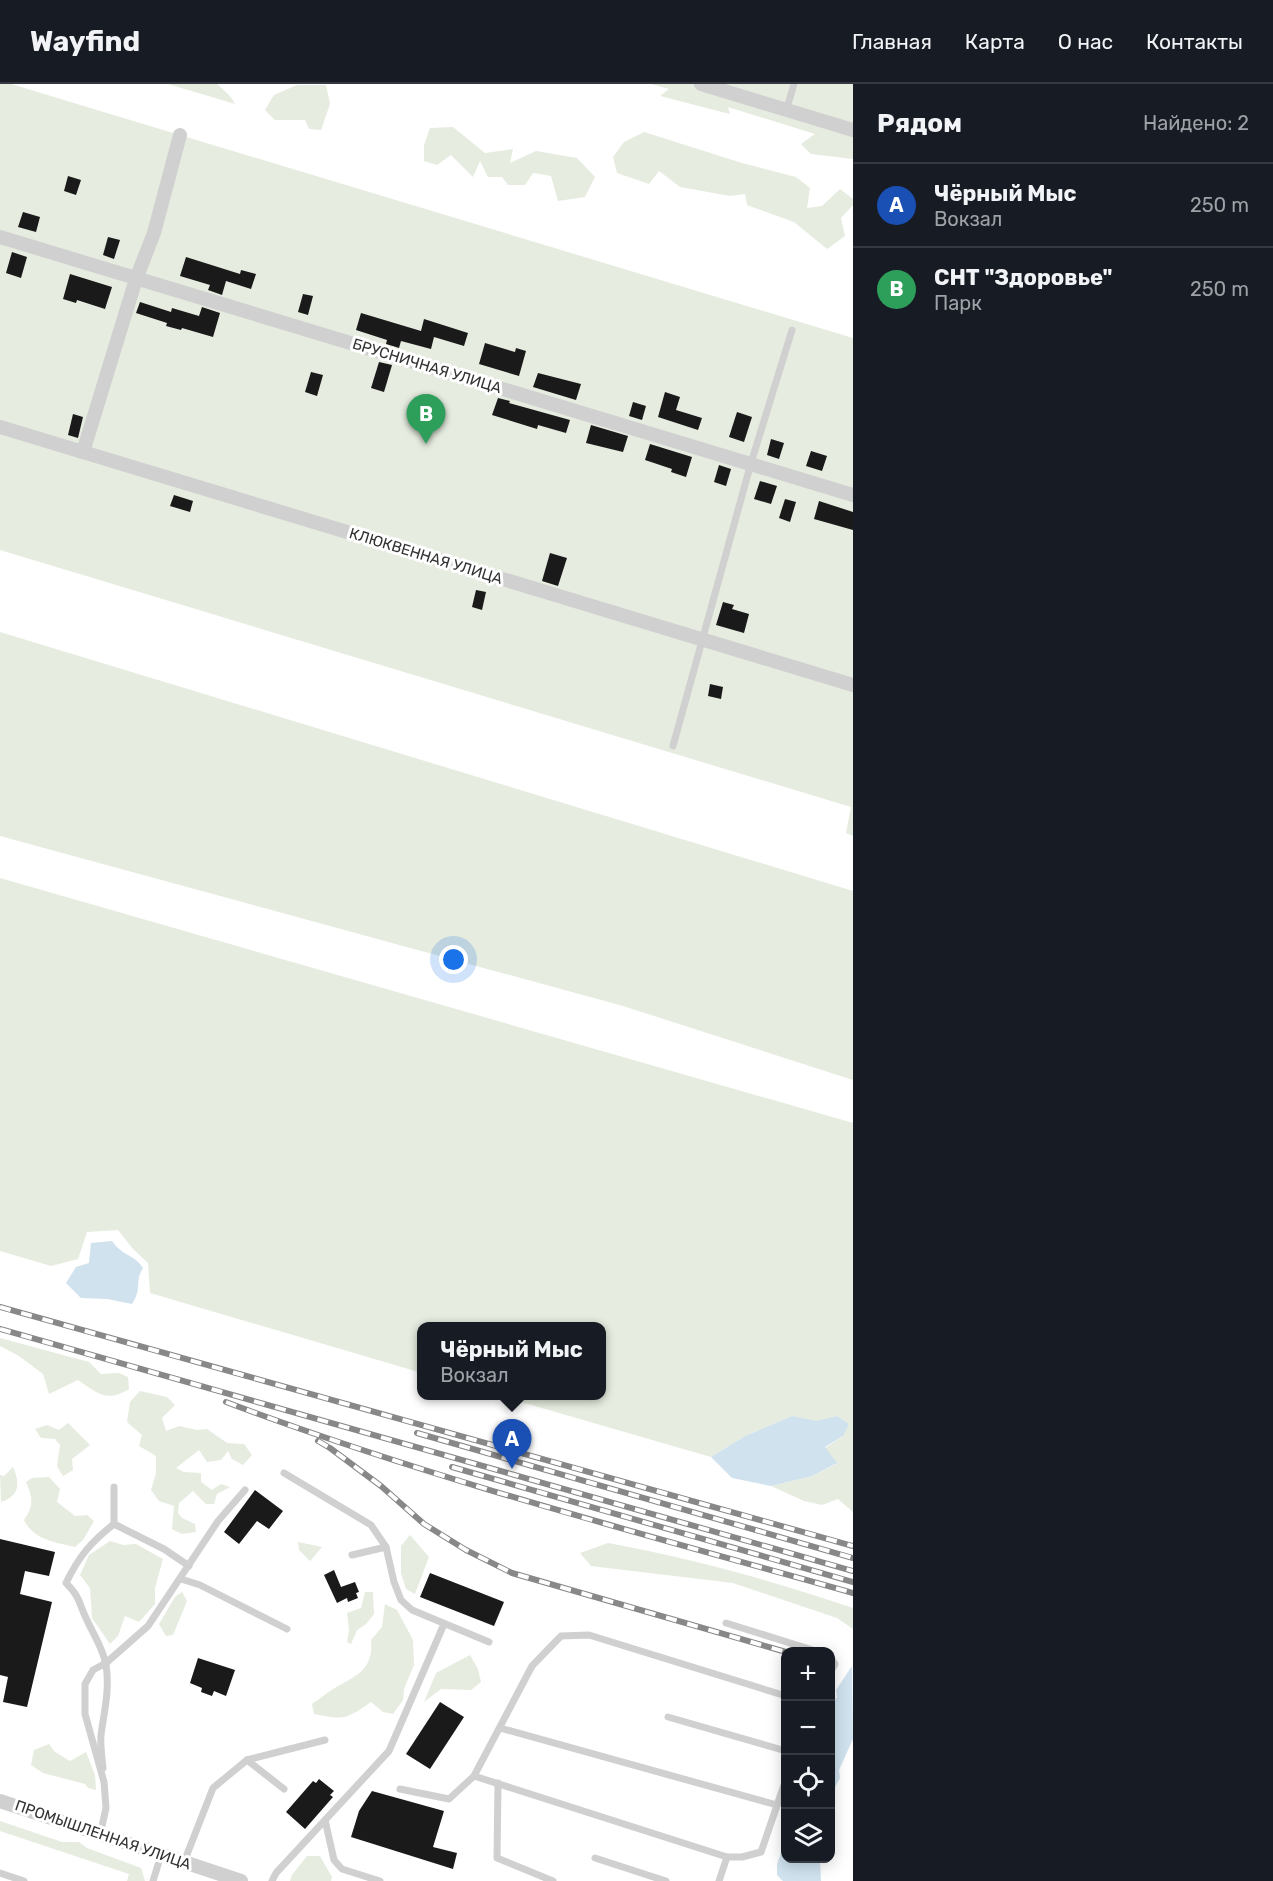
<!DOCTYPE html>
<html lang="ru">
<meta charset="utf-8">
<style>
body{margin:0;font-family:Rubik,sans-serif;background:#20242c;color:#f1f3f6}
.controls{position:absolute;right:18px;bottom:18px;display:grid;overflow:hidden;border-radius:12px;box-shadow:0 3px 15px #0003}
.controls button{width:54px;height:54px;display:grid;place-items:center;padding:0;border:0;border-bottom:2px solid #363941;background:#171b24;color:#f1f3f6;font:30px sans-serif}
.you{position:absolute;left:454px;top:876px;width:21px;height:21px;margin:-15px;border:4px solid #fff;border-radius:50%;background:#1a73e8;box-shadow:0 0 0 9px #1a73e833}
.badge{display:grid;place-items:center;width:39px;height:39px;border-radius:50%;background:#b45309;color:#fff;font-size:20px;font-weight:700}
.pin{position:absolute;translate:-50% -50px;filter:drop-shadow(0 2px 3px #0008)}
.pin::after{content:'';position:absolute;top:32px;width:21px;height:18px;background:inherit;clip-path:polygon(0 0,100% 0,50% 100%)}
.popup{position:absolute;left:417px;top:1238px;width:189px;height:78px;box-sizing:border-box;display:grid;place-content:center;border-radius:12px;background:#171b24;filter:drop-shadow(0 2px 4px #0005);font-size:20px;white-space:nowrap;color:#9ea1a6}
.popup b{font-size:22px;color:#f1f3f6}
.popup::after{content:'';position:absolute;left:50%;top:100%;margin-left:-12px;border:12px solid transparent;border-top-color:#171b24}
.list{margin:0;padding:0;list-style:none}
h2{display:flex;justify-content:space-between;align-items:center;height:78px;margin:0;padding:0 24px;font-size:26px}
h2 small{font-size:20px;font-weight:400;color:#9ea1a6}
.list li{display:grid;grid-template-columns:39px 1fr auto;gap:18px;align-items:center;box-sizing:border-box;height:84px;padding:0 24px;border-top:2px solid #363941}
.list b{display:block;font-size:22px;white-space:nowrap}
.list p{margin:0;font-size:20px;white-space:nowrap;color:#9ea1a6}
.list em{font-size:20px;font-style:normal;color:#9ea1a6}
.icon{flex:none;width:33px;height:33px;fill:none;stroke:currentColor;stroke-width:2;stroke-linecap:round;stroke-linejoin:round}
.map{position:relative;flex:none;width:853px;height:1797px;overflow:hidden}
header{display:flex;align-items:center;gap:36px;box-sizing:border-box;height:84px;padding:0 30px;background:#171b24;border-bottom:2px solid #363941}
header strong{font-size:28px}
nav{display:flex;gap:33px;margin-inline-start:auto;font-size:21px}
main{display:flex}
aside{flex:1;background:#171b24}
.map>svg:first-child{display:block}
</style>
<header>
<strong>Wayfind</strong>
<nav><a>Главная</a><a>Карта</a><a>О нас</a><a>Контакты</a></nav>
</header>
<main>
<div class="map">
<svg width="853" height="1797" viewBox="0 0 853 1797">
<rect width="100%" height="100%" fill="#fff"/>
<g fill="#e6ecdf">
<polygon points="0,0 11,0 853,254 853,752 846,749 851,723 0,466"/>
<polygon points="168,0 217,0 230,12 235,20"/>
<polygon points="651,0 853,0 853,75 811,70 801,60 815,50 728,23 730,30 660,12 669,5"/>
<polygon points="297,1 326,1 330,20 321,46 309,45 305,36 275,36 265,26 274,11"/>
<polygon points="453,43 485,69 513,65 510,79 536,67 577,74 595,93 585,113 558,117 551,92 533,89 525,101 508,101 502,93 488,93 480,77 473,93 451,71 437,81 424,77 424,61 430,44"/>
<polygon points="644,48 742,79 796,93 810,104 807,124 822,122 840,105 853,115 853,121 841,134 845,152 827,165 794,138 747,121 745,110 730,112 680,103 659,87 649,100 617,89 613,73 624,58"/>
<polygon points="0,548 853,807 853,996 623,922 0,752"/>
<polygon points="0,794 853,1039 853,1428 838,1415 822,1421 804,1417 771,1402 812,1392 836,1380 825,1364 843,1352 837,1332 816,1338 792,1332 745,1352 711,1373 500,1312 602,1312 602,1242 422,1242 422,1289 150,1209 148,1179 133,1165 118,1146 87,1148 78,1175 51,1182 0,1167"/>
<path d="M0,1254l89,24 12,12 18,-1 9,4 1,12c-23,14 -32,4 -51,-9l-29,14 -6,-20 -24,-18 -19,-10z"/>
<polygon points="140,1307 167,1313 175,1321 162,1334 166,1347 179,1342 197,1346 207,1345 227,1359 244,1360 252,1371 243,1381 232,1375 228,1367 221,1376 207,1378 199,1366 176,1384 184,1388 201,1389 201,1398 212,1406 221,1400 230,1403 217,1410 214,1420 206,1420 193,1407 179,1419 178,1429 182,1434 195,1440 196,1448 182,1450 172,1445 174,1422 159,1417 151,1406 156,1389 156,1372 139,1362 142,1351 127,1338 130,1318"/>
<polygon points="68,1339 90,1361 72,1375 73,1386 63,1392 57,1382 60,1361 55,1355 41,1354 35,1345 47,1341 59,1346"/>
<path d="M13,1383c7,16 7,29 -12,35l-1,-27 4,1z"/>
<path d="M49,1393l11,12 -3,13 18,14 12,-1 7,6 -11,19 -8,7c-21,-5 -41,-7 -51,-27 10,-14 9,-23 2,-38l6,-4z"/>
<polygon points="410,1451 429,1473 415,1510 406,1505 401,1489 401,1462"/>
<polygon points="110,1457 123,1461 136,1460 163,1475 155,1504 155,1520 139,1538 125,1532 118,1552 110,1560 92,1534 90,1504 80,1491 89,1471"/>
<polygon points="298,1458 322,1463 310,1477 299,1466"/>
<path d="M608,1459c83,15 165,38 245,65v21l-16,-11 -104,-35 -142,-17 -11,-13z"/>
<polygon points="182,1508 187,1517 173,1551 166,1552 159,1540 175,1513"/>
<polygon points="365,1508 373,1508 374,1530 366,1540 357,1546 351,1560 347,1558 349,1547 347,1529 361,1524"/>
<path d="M385,1520l12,6 16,30 1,25 -10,24 -1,11 -10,14 -10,-2 -12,-10c-26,18 -27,18 -57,12l-2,-10c7,-5 14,-10 21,-15 22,-13 41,-18 38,-49l11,-13z"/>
<polygon points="470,1571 478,1585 481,1598 471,1606 441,1605 424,1618 436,1589"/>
<polygon points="49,1660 55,1668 70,1677 86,1668 95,1691 96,1706 88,1704 85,1700 43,1689 31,1681 34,1666"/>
<polygon points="0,1737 62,1758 79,1758 87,1764 141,1784 145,1797 127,1797 129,1790 0,1747"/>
<polygon points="307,1772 320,1772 332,1793 331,1797 290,1797 292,1791"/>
</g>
<g fill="#cfe2ee">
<path d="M112,1157c10,15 22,13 31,27 -9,14 0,19 -11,36l-25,-5 -26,-1 -15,-15 10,-16 13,-4 2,-20z"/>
<polygon points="792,1332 816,1337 837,1332 849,1340 843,1352 825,1363 837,1379 812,1392 771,1402 732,1394 711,1373 745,1352"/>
<polygon points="852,1582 853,1655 839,1686 840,1694 833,1707 833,1718 831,1725 831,1621 837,1613 836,1606"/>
<polygon points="785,1758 786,1774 820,1775 821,1797 783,1797 777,1791 777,1780"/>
</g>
<g fill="#1a1a1a">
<polygon points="68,92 81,96 76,111 64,107"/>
<polygon points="23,128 40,133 36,148 18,143"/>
<polygon points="108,153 120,156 114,175 103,171"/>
<polygon points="12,168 27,173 21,194 6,189"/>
<polygon points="186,173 240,190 241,186 256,190 251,205 226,197 222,211 208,206 210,201 180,192"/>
<polygon points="70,190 112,203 105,225 77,216 76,219 63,215"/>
<polygon points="303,210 313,212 308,231 298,228"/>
<polygon points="140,218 171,228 172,224 199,232 202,223 220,229 213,253 182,244 181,246 166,242 167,239 136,229"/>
<polygon points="361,229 421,247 424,235 468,249 464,262 434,253 431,265 401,257 399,264 386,260 387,256 356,246"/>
<polygon points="485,259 515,268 516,264 526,267 519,292 479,280"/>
<polygon points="379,278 392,281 384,308 371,304"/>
<polygon points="311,288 323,291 317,312 305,308"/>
<polygon points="538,289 581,300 576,316 533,303"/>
<polygon points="665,308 680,313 676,326 702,334 698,346 658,333"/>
<polygon points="498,314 510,317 509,319 570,336 566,349 538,341 537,345 492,331"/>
<polygon points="633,318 646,322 642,336 629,332"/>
<polygon points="737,328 752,333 744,358 729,353"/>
<polygon points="73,330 83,333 78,354 68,351"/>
<polygon points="591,341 628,352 623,368 586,359"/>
<polygon points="771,355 784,359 779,375 767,371"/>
<polygon points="650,360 692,373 686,393 671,388 672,385 645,376"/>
<polygon points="811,367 827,372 822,387 806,382"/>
<polygon points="719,381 731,385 726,402 714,398"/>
<polygon points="760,397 777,402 771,420 754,415"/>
<polygon points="174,411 193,417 190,428 170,422"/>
<polygon points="785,415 796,418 790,438 779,434"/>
<polygon points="819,417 853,428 853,446 814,435"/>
<polygon points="550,469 567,474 558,502 542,497"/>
<polygon points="476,506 486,508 482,526 472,523"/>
<polygon points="723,518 734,521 732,525 749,530 744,549 716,541"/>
<polygon points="710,600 723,603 721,615 708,612"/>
<polygon points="255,1406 283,1427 269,1445 257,1437 239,1460 224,1448"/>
<polygon points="0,1455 55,1468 49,1492 25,1487 20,1510 52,1518 27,1623 3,1618 8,1593 0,1591"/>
<polygon points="334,1486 341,1503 355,1498 359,1508 356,1509 358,1514 348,1518 347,1514 337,1519 324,1491"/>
<polygon points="430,1489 504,1518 494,1542 420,1513"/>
<polygon points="198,1574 235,1586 226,1612 214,1607 212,1612 201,1608 202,1604 190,1599"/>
<polygon points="440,1618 464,1633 430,1685 406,1670"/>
<polygon points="319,1695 334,1707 330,1711 333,1713 305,1745 286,1728 313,1697 316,1699"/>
<polygon points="372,1707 444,1727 433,1763 457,1769 453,1785 351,1753 359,1727"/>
</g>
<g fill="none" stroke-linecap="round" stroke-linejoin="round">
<g stroke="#d0d0d0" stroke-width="7">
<polyline points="786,27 794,0"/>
<polyline points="673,662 751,379 792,246"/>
<polyline points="284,1389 371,1441 386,1463 394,1498 401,1516 412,1526 489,1558"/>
<polyline points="114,1403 114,1440"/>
<polyline points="114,1440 164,1465 189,1482"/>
<polyline points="352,1471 386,1463"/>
<polyline points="181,1495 200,1501 287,1545"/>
<polyline points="726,1539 819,1568"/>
<polyline points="830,1573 835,1580 830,1589"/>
<polyline points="668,1633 786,1667"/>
<polyline points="500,1644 777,1721"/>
<polyline points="247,1676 284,1705"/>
<path d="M103,1684c-1,-11 -3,-23 -2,-33 3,-23 9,-46 5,-70 -3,-17 -13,-31 -20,-47 -8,-17 -6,-21 -20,-35 13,-27 25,-41 48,-59"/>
<polyline points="474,1692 727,1773 742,1773 761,1768 786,1695"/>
<polyline points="498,1699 497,1774 553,1797"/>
<polyline points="400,1705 449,1715 474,1692 532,1582 561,1552 589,1551 786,1612"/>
<polyline points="325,1736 334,1776 342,1785 380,1797"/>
<polyline points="100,1751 106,1724 104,1698 85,1630 85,1600 93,1586 106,1579 148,1542 218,1437 245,1406"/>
<polyline points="595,1774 666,1797"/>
<polyline points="184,1778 213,1704 247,1676 325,1656"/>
<polyline points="0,1789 24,1797"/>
<polyline points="153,1797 161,1771"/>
<polyline points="272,1797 276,1789 389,1667 444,1540"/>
<polyline points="719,1797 727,1773"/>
</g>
<g stroke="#d0d0d0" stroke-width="14">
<polyline points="701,0 853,46"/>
<polyline points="0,153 853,411"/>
<polyline points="0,343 853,601"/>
<polyline points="83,368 136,195 154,149 180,51"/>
<polyline points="0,1717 241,1797"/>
</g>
<defs>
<g id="rail">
<polyline points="0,1223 853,1462"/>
<polyline points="0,1245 853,1487"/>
<path d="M226,1318c205,77 417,132 627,191"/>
<polyline points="417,1349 853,1474"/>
<polyline points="318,1357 330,1364 381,1402 424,1440 466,1466 512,1489 786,1568"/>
<polyline points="452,1383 853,1498"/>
</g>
</defs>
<use href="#rail" stroke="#888" stroke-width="6"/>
<use href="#rail" stroke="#fff" stroke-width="4" stroke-dasharray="11" stroke-linecap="butt"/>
</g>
<g text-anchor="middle" stroke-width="6" stroke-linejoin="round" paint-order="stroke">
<g font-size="15" fill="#333" stroke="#fff">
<text transform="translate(427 282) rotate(17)" y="5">БРУСНИЧНАЯ УЛИЦА</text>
<text transform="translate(426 472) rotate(17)" y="5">КЛЮКВЕННАЯ УЛИЦА</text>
<text transform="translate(103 1751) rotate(19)" y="5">ПРОМЫШЛЕННАЯ УЛИЦА</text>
</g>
</g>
</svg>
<div class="controls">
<button>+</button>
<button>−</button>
<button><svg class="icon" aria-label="locate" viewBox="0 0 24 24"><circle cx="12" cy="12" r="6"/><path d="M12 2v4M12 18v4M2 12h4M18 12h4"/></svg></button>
<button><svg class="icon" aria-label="layers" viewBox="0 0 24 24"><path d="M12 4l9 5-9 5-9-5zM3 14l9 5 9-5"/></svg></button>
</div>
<div class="you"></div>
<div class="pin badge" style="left:512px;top:1385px;background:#1a4fb4">A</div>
<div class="popup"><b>Чёрный Мыс</b>Вокзал</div>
<div class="pin badge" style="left:426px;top:360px;background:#2e9e5b">B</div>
</div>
<aside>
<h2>Рядом<small>Найдено: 2</small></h2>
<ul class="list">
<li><span class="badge" style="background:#1a4fb4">A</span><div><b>Чёрный Мыс</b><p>Вокзал</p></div><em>250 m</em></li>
<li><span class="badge" style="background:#2e9e5b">B</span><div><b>СНТ &quot;Здоровье&quot;</b><p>Парк</p></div><em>250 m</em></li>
</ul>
</aside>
</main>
